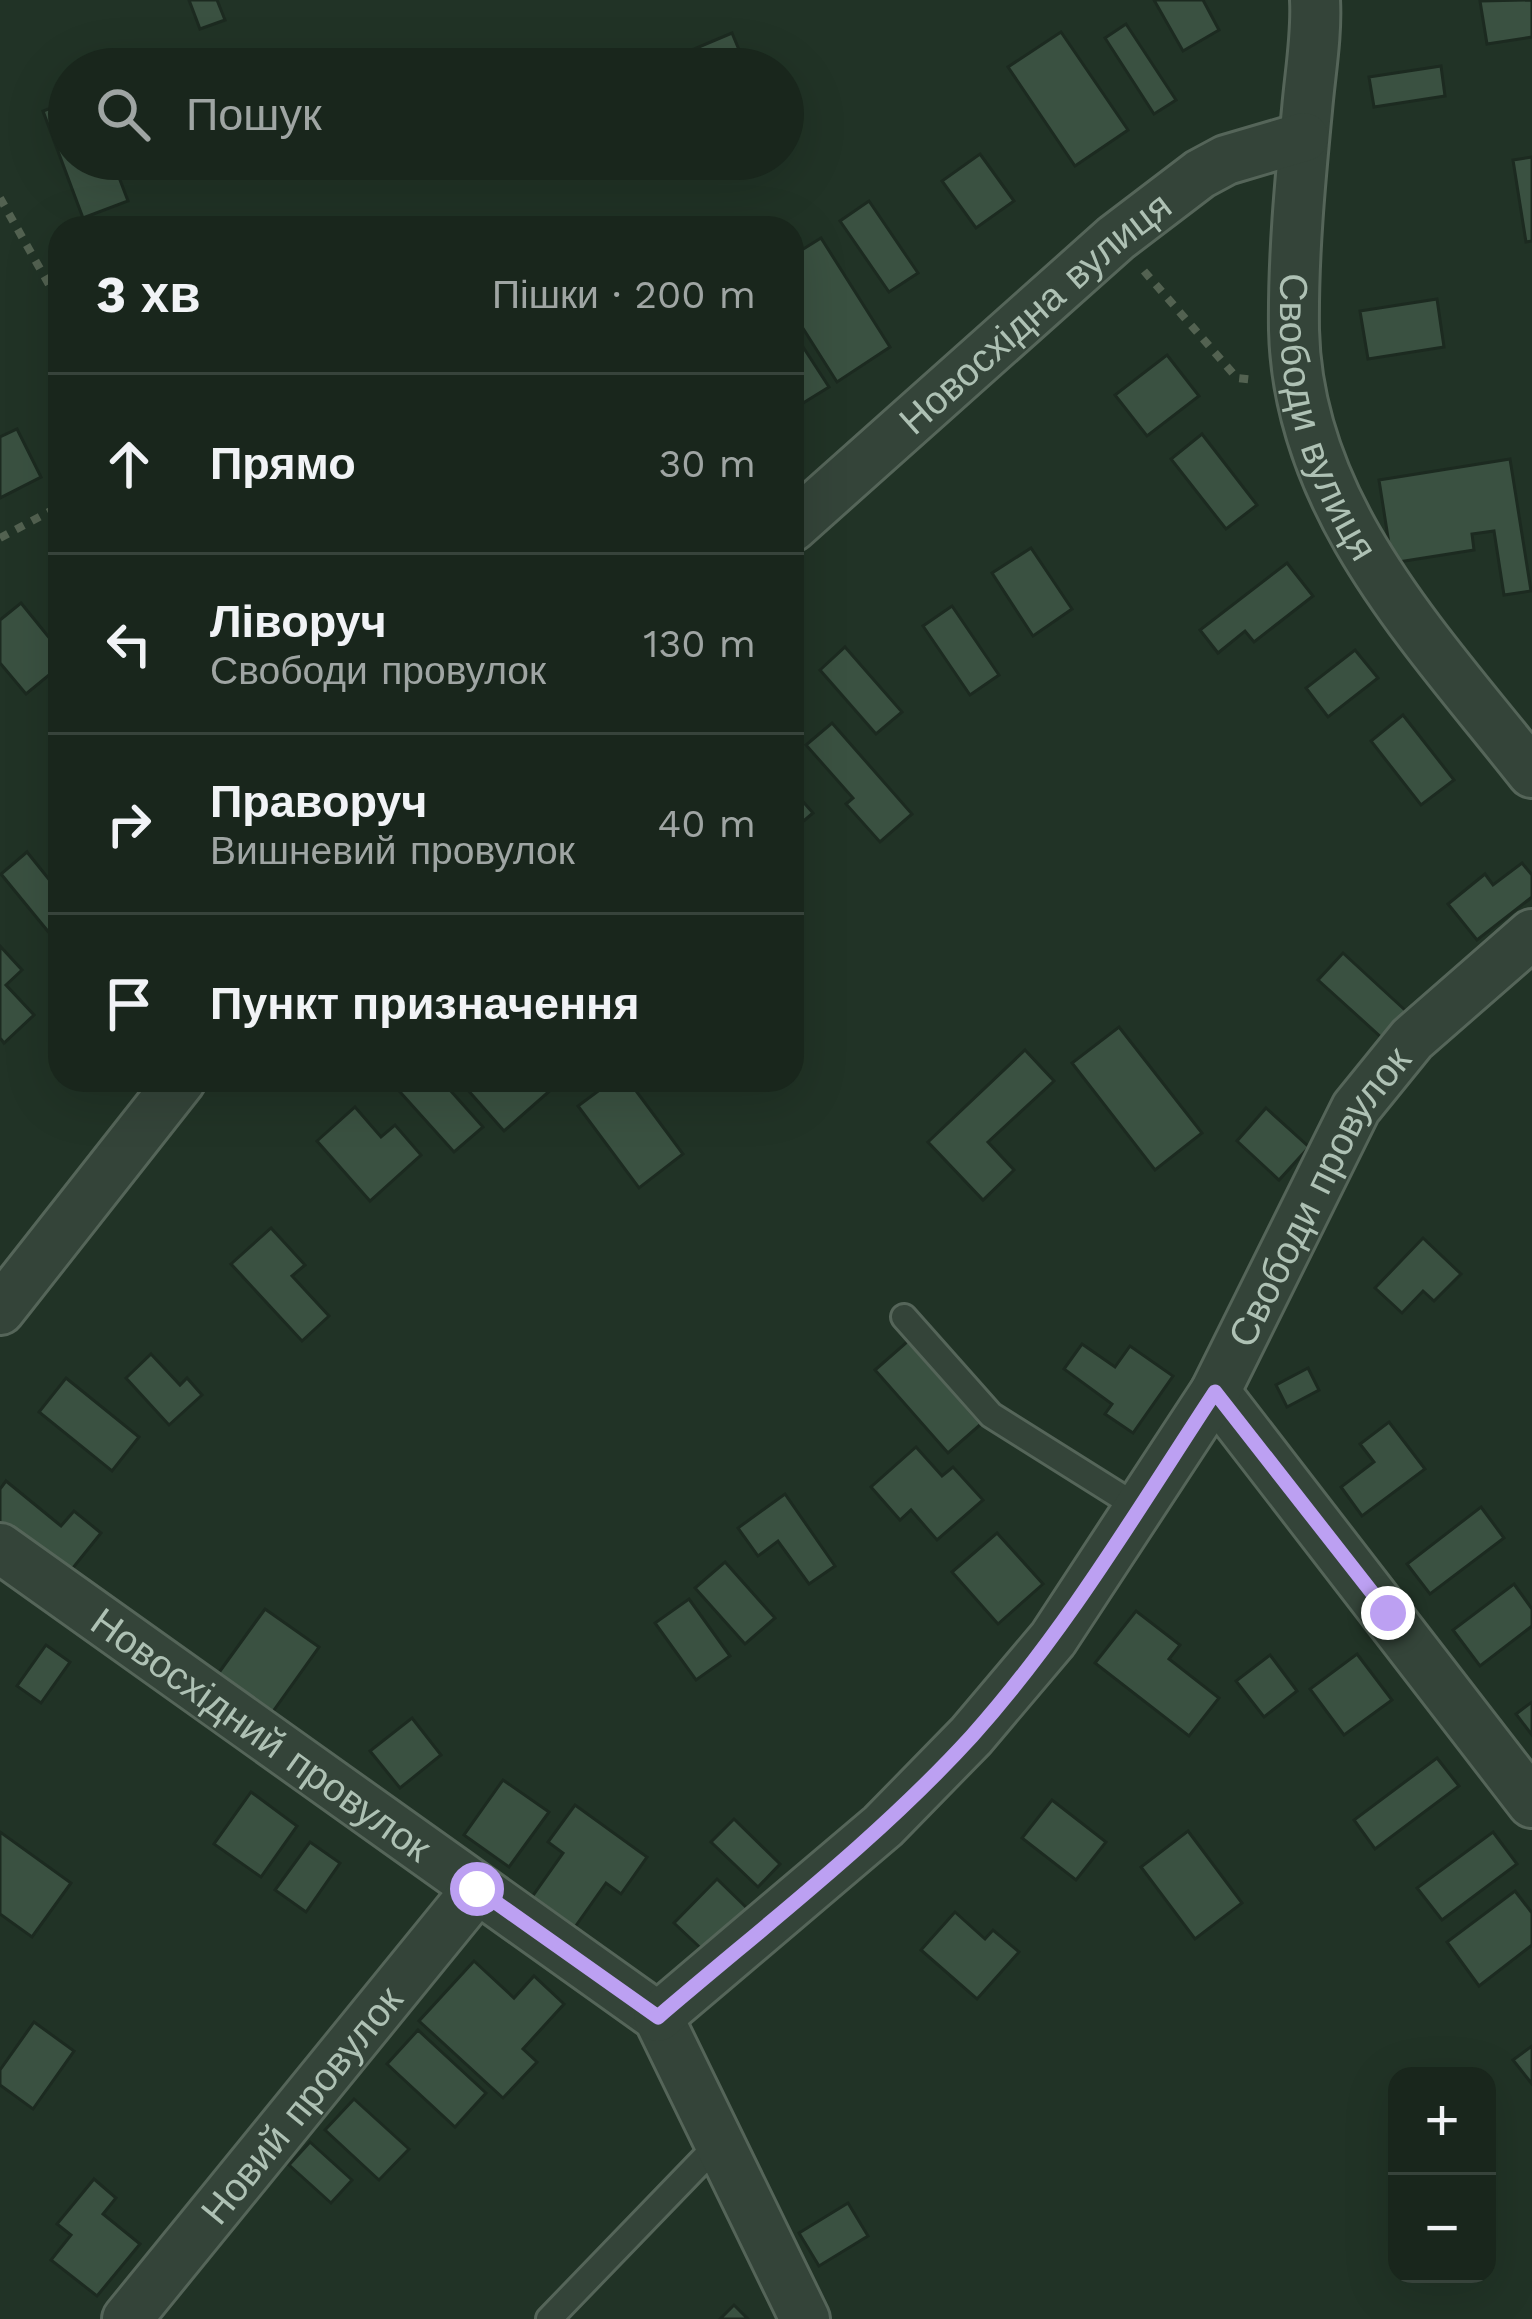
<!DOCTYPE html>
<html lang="uk">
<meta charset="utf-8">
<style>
body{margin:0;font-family:"Work Sans",sans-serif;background:#222e25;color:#f1f3f6}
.controls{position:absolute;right:36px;bottom:36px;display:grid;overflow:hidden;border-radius:24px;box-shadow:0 12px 48px #0002}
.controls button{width:108px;height:108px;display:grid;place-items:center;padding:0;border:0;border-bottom:3px solid #37433b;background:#19261c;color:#f1f3f6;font:60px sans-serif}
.stop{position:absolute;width:36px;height:36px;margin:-27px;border:9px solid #bca0f2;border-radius:50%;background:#fff}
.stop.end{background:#bca0f2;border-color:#fff;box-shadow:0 3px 12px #0008}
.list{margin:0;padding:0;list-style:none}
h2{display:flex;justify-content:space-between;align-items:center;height:156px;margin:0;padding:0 48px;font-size:51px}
h2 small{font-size:39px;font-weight:400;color:#9fa5a3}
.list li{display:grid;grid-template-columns:78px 1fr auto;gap:36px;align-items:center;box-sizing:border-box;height:180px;padding:0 48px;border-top:3px solid #37433b}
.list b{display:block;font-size:45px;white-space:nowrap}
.list p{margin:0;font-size:39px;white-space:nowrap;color:#9fa5a3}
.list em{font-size:39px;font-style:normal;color:#9fa5a3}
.icon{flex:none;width:66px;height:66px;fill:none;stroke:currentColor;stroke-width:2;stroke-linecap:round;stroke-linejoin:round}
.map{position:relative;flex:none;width:1532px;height:2319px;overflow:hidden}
.search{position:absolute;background:#19261c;box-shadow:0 12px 48px #0002;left:48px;top:48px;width:756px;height:132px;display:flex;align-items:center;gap:30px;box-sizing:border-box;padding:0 42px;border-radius:66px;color:#9fa5a3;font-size:45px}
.panel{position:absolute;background:#19261c;box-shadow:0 12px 48px #0002;left:48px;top:216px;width:756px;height:876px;border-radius:36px}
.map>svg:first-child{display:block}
</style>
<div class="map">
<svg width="1532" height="2319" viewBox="0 0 1532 2319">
<rect width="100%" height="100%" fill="#213326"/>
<g fill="#3a5141" stroke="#1c2a20" stroke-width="3">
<polygon points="189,0 217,0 225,20 200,29"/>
<polygon points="1154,0 1203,0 1219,30 1183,51"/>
<polygon points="1532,0 1532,37 1487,44 1480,1"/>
<polygon points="1126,24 1176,100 1154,114 1105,38"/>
<polygon points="1061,32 1128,130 1075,166 1008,67"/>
<polygon points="732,33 747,69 680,69 675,57"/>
<polygon points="1441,66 1445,96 1374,107 1369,77"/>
<polygon points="69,101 69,159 112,159 128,201 83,218 43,111"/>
<polygon points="980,154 1014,201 976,228 942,181"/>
<polygon points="1532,157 1532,241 1526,242 1513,160"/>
<polygon points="869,201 918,273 889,292 840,221"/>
<polygon points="821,238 890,347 837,382 792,311 792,256"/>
<polygon points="1437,299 1444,347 1368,359 1360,311"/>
<polygon points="792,330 829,387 795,408 792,404"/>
<polygon points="1167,355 1199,396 1147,436 1115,395"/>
<polygon points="17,429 41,477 0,498 0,437"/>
<polygon points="1202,434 1257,505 1226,529 1171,459"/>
<polygon points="1510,459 1531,591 1504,595 1494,531 1472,534 1474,550 1392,563 1379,480"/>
<polygon points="1031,548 1072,609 1033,636 992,573"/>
<polygon points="1287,563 1313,596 1254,642 1245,631 1218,653 1200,630"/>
<polygon points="21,603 60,651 60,666 26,694 0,663 0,620"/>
<polygon points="952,606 999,675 970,695 923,626"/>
<polygon points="845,647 902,712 876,734 820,670"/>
<polygon points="1355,650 1378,678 1328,717 1306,688"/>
<polygon points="1403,715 1454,780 1421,805 1371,741"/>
<polygon points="832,723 912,814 880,842 846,804 853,798 806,745"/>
<polygon points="792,789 813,813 792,831"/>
<polygon points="27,852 60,893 60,946 1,874"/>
<polygon points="1522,863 1532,875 1532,897 1477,940 1448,904 1485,874 1493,885"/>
<polygon points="0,946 22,970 6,985 34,1015 4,1043 0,1038"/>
<polygon points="1343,953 1406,1011 1382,1038 1318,980"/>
<polygon points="1119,1027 1202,1133 1155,1170 1072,1063"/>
<polygon points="1025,1050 1054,1081 988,1142 1014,1170 983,1200 928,1142"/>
<polygon points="395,1080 441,1080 483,1127 454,1152 392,1083"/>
<polygon points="459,1080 546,1080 553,1088 504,1131"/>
<polygon points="613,1080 628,1080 683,1154 639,1188 578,1106"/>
<polygon points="355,1107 381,1137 395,1125 421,1155 370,1201 317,1141"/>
<polygon points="1266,1108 1309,1147 1279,1180 1237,1141"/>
<polygon points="271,1228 305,1265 292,1276 329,1316 302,1341 231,1264"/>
<polygon points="1423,1238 1461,1274 1434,1301 1423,1291 1402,1313 1375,1288"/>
<polygon points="908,1341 981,1424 948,1453 875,1370"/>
<polygon points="1082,1344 1115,1367 1130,1346 1173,1376 1133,1433 1105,1414 1112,1404 1064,1369"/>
<polygon points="151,1354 180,1385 187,1378 202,1395 169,1425 126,1378"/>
<polygon points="1308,1368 1319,1390 1287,1407 1276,1385"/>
<polygon points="66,1378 139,1437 112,1471 39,1412"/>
<polygon points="1389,1422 1425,1469 1362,1516 1341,1487 1374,1462 1360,1444"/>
<polygon points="916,1447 942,1476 953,1467 983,1500 937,1540 911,1510 900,1520 871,1487"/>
<polygon points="6,1481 61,1526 74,1511 101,1533 64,1579 0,1527 0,1489"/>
<polygon points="785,1494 835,1566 809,1584 778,1541 758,1556 738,1528"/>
<polygon points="1481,1507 1504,1538 1430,1594 1407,1564"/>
<polygon points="997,1533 1043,1584 998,1624 952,1572"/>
<polygon points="725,1562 775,1618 745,1644 695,1588"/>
<polygon points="1514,1584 1532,1609 1532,1626 1480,1666 1453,1630"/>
<polygon points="689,1599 730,1656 696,1680 655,1623"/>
<polygon points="265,1609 319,1647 269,1717 215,1678"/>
<polygon points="1136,1611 1180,1645 1169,1659 1219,1698 1189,1736 1095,1663"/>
<polygon points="46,1645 70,1662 41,1703 17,1686"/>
<polygon points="1357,1654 1392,1700 1344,1735 1310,1689"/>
<polygon points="1270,1655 1297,1691 1264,1717 1236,1681"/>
<polygon points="1532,1702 1532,1735 1516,1714"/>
<polygon points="412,1718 441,1755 400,1788 370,1751"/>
<polygon points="1437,1758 1459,1786 1375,1849 1354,1820"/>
<polygon points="503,1780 549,1812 509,1867 464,1835"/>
<polygon points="251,1792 297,1826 261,1877 214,1844"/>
<polygon points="1052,1800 1106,1842 1076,1880 1022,1838"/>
<polygon points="575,1805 647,1857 621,1894 606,1883 575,1927 532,1897 563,1853 548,1842"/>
<polygon points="734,1819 780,1864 758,1887 711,1842"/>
<polygon points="1188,1831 1242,1903 1195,1939 1141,1867"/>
<polygon points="0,1832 71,1883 32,1937 0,1914"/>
<polygon points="1493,1832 1517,1864 1442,1920 1417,1888"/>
<polygon points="310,1842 340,1863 306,1912 275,1890"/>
<polygon points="717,1879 752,1913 710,1957 674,1923"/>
<polygon points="1515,1891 1532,1913 1532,1945 1479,1986 1447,1942"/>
<polygon points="955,1912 985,1939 993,1930 1019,1952 977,1999 921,1950"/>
<polygon points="474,1961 514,1998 534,1976 564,2004 523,2049 537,2062 503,2098 419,2021"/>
<polygon points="34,2022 74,2051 33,2109 0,2085 0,2070"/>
<polygon points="418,2030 486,2093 455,2127 387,2064"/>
<polygon points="1532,2046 1532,2084 1513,2060"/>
<polygon points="354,2099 409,2149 379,2180 325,2130"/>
<polygon points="310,2142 352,2180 331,2203 289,2165"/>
<polygon points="94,2179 116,2198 103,2214 140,2244 97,2296 51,2260 71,2235 57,2224"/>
<polygon points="848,2203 868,2236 819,2266 799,2233"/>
<polygon points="734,2305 748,2319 720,2319"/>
</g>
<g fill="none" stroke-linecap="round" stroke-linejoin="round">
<defs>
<g id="lane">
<polyline points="904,1317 991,1415 1139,1508"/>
<polyline points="549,2319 719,2143"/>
</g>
<g id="street">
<path id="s1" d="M1315,0c2,36 -5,74 -8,110 -7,72 -14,147 -13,220 4,178 134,311 238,443"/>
<path id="s2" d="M792,527l324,-289 84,-64 26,-14 78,-23"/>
<polyline points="0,1310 181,1080"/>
<polyline points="1215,1392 1532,1803"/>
<path id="s3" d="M0,1548l658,469 147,302"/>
<path id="s4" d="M658,2017l225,-191 88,-90 82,-97 162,-247 141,-284 56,-69 120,-105"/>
<path id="s5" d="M127,2319l350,-430"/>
</g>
</defs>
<use href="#lane" stroke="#556559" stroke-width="30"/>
<use href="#street" stroke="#556559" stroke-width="54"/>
<g stroke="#536251" stroke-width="8" stroke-dasharray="9 9" stroke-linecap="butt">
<polyline points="0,198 60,304"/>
<polyline points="1144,271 1237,378 1255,380"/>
<polyline points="60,425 60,431"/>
<polyline points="0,538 60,506"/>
</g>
<use href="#lane" stroke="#344439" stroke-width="24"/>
<use href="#street" stroke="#344439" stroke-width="48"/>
</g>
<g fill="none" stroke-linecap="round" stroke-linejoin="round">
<path stroke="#bca0f2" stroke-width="15" d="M477,1889l181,128c106,-91 219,-177 314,-281 94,-105 166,-227 243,-344l173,221"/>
</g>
<g text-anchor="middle" stroke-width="12" stroke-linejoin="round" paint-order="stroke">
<g font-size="39" fill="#aec1b4" stroke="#1a281e">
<text dy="14" stroke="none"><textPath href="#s2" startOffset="324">Новосхідна вулиця</textPath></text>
<text dy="14" stroke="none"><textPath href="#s1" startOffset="423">Свободи вулиця</textPath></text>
<text dy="14" stroke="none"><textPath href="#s4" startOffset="1065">Свободи провулок</textPath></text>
<text dy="14" stroke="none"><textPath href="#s3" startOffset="321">Новосхідний провулок</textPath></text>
<text dy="14" stroke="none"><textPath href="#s5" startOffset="276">Новий провулок</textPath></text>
</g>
</g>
</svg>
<div class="controls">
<button>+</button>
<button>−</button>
</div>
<div class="stop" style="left:477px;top:1889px"></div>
<div class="stop end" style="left:1388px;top:1613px"></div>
<div class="search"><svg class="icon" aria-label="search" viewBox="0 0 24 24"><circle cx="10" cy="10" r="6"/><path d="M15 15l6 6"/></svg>Пошук</div>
<section class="panel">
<h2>3 хв<small>Пішки · 200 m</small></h2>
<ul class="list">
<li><svg class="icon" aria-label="ahead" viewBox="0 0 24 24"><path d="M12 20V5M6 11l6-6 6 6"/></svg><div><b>Прямо</b></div><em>30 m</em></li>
<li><svg class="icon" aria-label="left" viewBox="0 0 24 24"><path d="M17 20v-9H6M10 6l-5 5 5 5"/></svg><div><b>Ліворуч</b><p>Свободи провулок</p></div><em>130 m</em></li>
<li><svg class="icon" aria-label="right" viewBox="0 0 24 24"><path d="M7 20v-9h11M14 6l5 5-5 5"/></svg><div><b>Праворуч</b><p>Вишневий провулок</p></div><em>40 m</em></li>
<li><svg class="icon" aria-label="arrive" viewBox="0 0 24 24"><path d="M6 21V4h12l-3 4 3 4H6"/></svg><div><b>Пункт призначення</b></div></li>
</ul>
</section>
</div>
